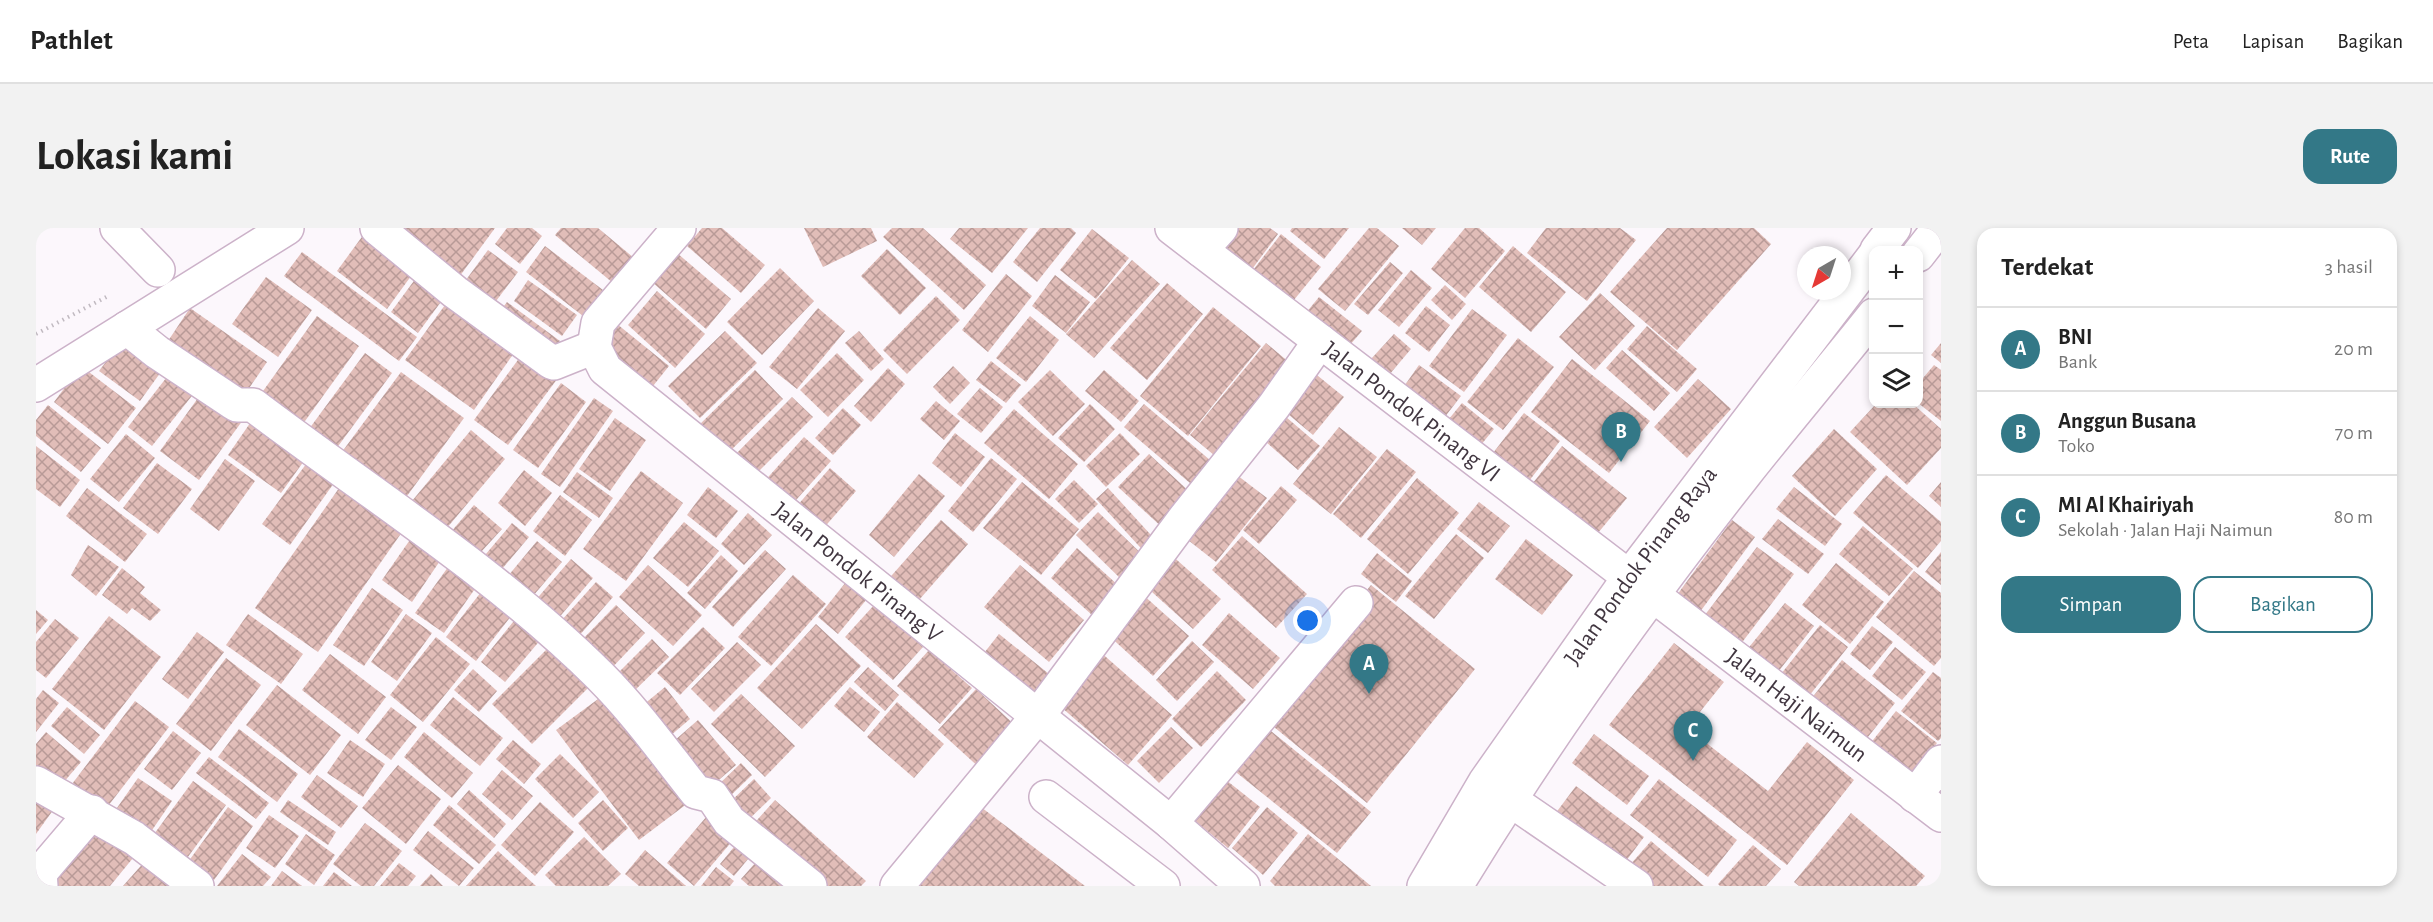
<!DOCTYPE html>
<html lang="id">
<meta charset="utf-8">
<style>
body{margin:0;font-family:"Alegreya Sans",sans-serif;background:#f2f2f2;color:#222}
.controls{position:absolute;right:18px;top:18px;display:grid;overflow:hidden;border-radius:12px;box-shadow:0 3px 9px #0003}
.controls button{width:54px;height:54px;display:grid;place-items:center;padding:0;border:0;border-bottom:2px solid #e0e0e0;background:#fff;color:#222;font:30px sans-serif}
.compass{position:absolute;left:1761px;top:18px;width:54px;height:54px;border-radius:50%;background:#fff;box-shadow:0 3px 9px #0003;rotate:219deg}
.you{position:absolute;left:1272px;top:393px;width:21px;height:21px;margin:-15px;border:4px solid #fff;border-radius:50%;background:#1a73e8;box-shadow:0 0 0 9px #1a73e833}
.badge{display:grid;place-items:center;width:39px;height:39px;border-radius:50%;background:#337887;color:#fff;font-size:20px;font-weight:700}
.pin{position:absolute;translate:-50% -50px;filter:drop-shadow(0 2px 3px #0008)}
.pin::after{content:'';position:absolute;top:32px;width:21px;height:18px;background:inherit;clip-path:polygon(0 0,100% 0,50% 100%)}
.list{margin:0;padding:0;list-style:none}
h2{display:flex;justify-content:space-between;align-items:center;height:78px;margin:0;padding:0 24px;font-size:26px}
h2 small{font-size:20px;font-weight:400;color:#767676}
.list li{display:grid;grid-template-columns:39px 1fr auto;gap:18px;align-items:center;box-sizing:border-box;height:84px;padding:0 24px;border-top:2px solid #e0e0e0}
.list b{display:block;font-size:22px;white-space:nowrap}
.list p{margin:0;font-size:20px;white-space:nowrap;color:#767676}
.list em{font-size:20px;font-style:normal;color:#767676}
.actions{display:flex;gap:12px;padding:18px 24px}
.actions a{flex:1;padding:14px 0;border:2px solid #337887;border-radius:18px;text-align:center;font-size:21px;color:#337887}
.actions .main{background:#337887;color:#fff}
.icon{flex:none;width:33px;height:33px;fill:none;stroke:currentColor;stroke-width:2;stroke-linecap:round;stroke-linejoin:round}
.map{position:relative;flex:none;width:1905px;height:658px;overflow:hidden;border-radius:18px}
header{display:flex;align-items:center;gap:36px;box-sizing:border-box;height:84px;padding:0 30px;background:#fff;border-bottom:2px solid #e0e0e0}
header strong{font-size:28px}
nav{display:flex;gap:33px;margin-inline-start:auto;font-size:21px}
.intro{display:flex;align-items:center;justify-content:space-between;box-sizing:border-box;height:144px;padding:0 36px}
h1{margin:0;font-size:42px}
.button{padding:15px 27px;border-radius:18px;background:#337887;color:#fff;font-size:21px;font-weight:700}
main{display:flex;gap:36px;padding:0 36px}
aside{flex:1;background:#fff;border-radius:18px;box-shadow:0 3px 9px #0003}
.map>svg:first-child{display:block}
</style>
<header>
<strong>Pathlet</strong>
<nav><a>Peta</a><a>Lapisan</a><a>Bagikan</a></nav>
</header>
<div class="intro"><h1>Lokasi kami</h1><a class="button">Rute</a></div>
<main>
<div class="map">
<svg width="1905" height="658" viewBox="0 0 1905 658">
<defs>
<pattern id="building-cross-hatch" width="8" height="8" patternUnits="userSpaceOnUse" patternTransform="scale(1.5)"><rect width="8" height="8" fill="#e1bdb8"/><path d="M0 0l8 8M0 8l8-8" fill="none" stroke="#b89a97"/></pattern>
</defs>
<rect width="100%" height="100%" fill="#fcf7fc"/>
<g fill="url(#building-cross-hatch)">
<polygon points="346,0 459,0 418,56"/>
<polygon points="471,0 496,0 506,8 484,36 459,16"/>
<polygon points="525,0 562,0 598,30 577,55 519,7"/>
<polygon points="666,0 686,0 729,37 705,65 651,18"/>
<polygon points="768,0 835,0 841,13 787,39"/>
<polygon points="856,0 887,0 950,57 928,82 847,9"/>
<polygon points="923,0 992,0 956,45 914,11"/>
<polygon points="1004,0 1035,0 1040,5 1001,54 977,34"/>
<polygon points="1199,0 1234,0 1242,6 1211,48 1180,25"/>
<polygon points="1256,0 1313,0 1288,31 1254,3"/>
<polygon points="1333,0 1341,0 1363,18 1309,83 1282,61"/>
<polygon points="1366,0 1400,0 1386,17"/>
<polygon points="1429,0 1443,0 1469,23 1429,70 1395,41"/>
<polygon points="1510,0 1584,0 1600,12 1551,73 1491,25"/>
<polygon points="1631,0 1718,0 1735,16 1641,122 1574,64"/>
<polygon points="1056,1 1093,30 1060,71 1024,42"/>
<polygon points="328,6 378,44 351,81 301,43"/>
<polygon points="1245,6 1285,39 1253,78 1214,46"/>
<polygon points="509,18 567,62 547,88 490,44"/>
<polygon points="1477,18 1530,64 1495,104 1443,59"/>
<polygon points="851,21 890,60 864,87 825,48"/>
<polygon points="452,22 482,44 454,81 424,60"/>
<polygon points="266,24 381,109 363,133 248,48"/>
<polygon points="641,25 695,71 670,101 616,54"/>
<polygon points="1096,32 1124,56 1058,130 1030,106"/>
<polygon points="1354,34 1367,45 1332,87 1318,76"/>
<polygon points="744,40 778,73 726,127 691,94"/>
<polygon points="1375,42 1396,60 1363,99 1342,82"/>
<polygon points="383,46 410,67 382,105 355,84"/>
<polygon points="970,46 996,68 952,124 926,102"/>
<polygon points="1019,47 1054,74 1030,105 996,78"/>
<polygon points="230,49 276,82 242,129 196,96"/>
<polygon points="492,52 541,87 526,108 478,73"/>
<polygon points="1131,55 1167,86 1111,152 1074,120"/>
<polygon points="1409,57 1430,76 1416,92 1395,72"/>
<polygon points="621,63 669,106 639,140 592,97"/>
<polygon points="1564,65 1599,98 1559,142 1523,109"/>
<polygon points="417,66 485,115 438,182 369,132"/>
<polygon points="900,68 924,92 871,146 847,122"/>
<polygon points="1283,69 1326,103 1307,125 1265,91"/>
<polygon points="471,74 524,113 512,129 459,90"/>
<polygon points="1390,78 1414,97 1393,124 1369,105"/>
<polygon points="1177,79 1225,118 1152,208 1104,168"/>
<polygon points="154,80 231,134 205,172 128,119"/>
<polygon points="782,80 809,103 761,161 733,139"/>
<polygon points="1436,81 1471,107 1428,164 1393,138"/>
<polygon points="281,88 323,118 264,200 222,170"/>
<polygon points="994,88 1023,112 990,154 960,130"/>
<polygon points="581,96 633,138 613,163 561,122"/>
<polygon points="1611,98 1661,141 1641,164 1591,121"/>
<polygon points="689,103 721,135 664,190 632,158"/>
<polygon points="823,103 848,131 835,143 809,115"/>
<polygon points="1358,106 1375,121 1353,147 1335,131"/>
<polygon points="1482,110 1518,139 1467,202 1431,174"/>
<polygon points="87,111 127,141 104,173 63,143"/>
<polygon points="1230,115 1261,141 1185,233 1154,207"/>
<polygon points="1905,115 1905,135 1895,127"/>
<polygon points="1586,122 1634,165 1618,183 1570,140"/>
<polygon points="329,125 356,145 300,221 273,201"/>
<polygon points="487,125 522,150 472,217 438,192"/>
<polygon points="801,125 828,152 792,189 764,162"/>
<polygon points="1536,131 1614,193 1573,245 1495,184"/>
<polygon points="955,133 985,157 970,175 940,152"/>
<polygon points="1383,137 1425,168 1405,194 1364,164"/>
<polygon points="1898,137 1905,142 1905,193 1882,175 1882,156"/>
<polygon points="45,138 100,180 72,216 18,174"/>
<polygon points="917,138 934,155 914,176 897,159"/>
<polygon points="1271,139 1308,169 1277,207 1240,176"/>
<polygon points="852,140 869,156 835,194 818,178"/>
<polygon points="719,142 747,171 686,231 658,202"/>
<polygon points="1014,142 1049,176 1017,208 982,174"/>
<polygon points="1068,142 1103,173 1085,194 1049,163"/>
<polygon points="365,144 428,190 363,279 300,232"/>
<polygon points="134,145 159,164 116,218 92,199"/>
<polygon points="1662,151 1695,181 1651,230 1618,199"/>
<polygon points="525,155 550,174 502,240 477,222"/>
<polygon points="944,160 967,179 945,205 921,186"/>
<polygon points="167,163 207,192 163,252 124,223"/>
<polygon points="756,169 777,189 714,252 694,232"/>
<polygon points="558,170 577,183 524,259 505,246"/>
<polygon points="900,173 924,193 908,212 884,191"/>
<polygon points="1426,175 1458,201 1440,223 1408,197"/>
<polygon points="1054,176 1079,201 1048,234 1022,210"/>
<polygon points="1108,176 1181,238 1161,261 1088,199"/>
<polygon points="1840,176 1877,176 1905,201 1905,220 1871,257 1814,204"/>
<polygon points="12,177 65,220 45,244 0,208 0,192"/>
<polygon points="807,180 825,197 797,227 779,210"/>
<polygon points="978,181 1042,236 1013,271 948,215"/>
<polygon points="1243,183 1284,218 1262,242 1222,207"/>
<polygon points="1488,185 1524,213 1493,253 1457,225"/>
<polygon points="219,188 273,226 245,265 192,227"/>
<polygon points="579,190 610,212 574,263 543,241"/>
<polygon points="1303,199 1341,229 1295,286 1257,256"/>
<polygon points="1798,201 1841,241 1799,288 1756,248"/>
<polygon points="435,202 469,231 405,307 371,279"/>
<polygon points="919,205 949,229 925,259 896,235"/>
<polygon points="1084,205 1104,226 1070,259 1050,238"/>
<polygon points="90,206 119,230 83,274 54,251"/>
<polygon points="768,209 795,233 752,281 725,257"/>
<polygon points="0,218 44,252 24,279 0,261"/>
<polygon points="1526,218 1591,270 1557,311 1493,260"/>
<polygon points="1351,221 1380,244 1325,310 1297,286"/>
<polygon points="1113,226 1158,268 1128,301 1082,259"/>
<polygon points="276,228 303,248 254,317 226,296"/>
<polygon points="955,230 981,251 937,304 912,283"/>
<polygon points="189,231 219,253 183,303 154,281"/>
<polygon points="121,235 156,261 122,306 87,280"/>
<polygon points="794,240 820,263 786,302 760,279"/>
<polygon points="1193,241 1231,270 1180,334 1143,305"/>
<polygon points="488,242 516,265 489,298 462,275"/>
<polygon points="605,243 647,275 590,353 547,321"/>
<polygon points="541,244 577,270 563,290 527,264"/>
<polygon points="883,246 909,268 858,329 833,307"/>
<polygon points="1850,247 1905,294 1905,313 1882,340 1817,285"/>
<polygon points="1381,250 1423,285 1372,346 1331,311"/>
<polygon points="1038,252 1062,276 1043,295 1019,271"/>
<polygon points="308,253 371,297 282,424 219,380"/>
<polygon points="986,254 1043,301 1005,347 947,300"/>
<polygon points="1905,254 1905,279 1893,268"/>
<polygon points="1245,258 1261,272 1223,316 1207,302"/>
<polygon points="672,259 702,283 680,310 651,287"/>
<polygon points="1758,259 1806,296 1789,318 1740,281"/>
<polygon points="51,260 111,306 89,334 30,288"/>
<polygon points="1072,260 1125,318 1113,329 1060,271"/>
<polygon points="524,267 556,292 529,328 497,303"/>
<polygon points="1443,274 1474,298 1452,325 1421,301"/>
<polygon points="438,277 466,301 435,335 408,312"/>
<polygon points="1062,284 1112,332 1089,355 1040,307"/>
<polygon points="712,285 736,307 708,337 685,316"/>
<polygon points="1742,291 1788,326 1772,346 1726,311"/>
<polygon points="905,292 932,316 876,380 848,356"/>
<polygon points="1696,292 1719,309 1661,388 1638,371"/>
<polygon points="648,294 683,323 652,359 617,330"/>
<polygon points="476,295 493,309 461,347 444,333"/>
<polygon points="1827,298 1877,341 1853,368 1803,326"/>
<polygon points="378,306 408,327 376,374 346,352"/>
<polygon points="1420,306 1448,330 1398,391 1369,368"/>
<polygon points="1206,308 1271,366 1240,400 1176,342"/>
<polygon points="1490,311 1537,347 1506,387 1459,351"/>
<polygon points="501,313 526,334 491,375 467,354"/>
<polygon points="52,317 83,339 60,368 35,347"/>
<polygon points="1721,319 1758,346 1701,421 1665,392"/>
<polygon points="1041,320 1083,358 1056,387 1015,350"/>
<polygon points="729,322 750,341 697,399 676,379"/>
<polygon points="1905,324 1905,357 1889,344"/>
<polygon points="1133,325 1185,371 1157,401 1106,355"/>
<polygon points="1341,325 1376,353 1360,374 1325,346"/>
<polygon points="685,327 702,343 669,381 651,365"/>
<polygon points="535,331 557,350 514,400 492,381"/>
<polygon points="415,335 443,355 408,405 379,385"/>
<polygon points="1800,335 1848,374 1814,416 1766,377"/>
<polygon points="612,337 666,387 637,418 583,369"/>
<polygon points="984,337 1048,392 1013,434 948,379"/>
<polygon points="86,340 109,359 104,365 125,382 114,393 96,380 91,386 66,367"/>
<polygon points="1878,343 1905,365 1905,430 1898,438 1840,389"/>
<polygon points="757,347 790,376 735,438 702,409"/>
<polygon points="560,354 577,369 542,409 525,393"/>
<polygon points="810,354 831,371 802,406 782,389"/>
<polygon points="1335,357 1439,441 1331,575 1227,490"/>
<polygon points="449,359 479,383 440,433 410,409"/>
<polygon points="336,360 367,382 328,438 297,417"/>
<polygon points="1105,365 1153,408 1117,448 1070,405"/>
<polygon points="1749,375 1778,398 1735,453 1705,429"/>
<polygon points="839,376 887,419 857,452 809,409"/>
<polygon points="580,377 609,405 572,444 542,416"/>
<polygon points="0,382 12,392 0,406"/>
<polygon points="1193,385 1244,430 1217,461 1166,417"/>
<polygon points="212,386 267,426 245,456 190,417"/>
<polygon points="370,386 396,405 361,453 335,434"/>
<polygon points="73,388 125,429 68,502 16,461"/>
<polygon points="481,389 506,410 469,454 445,434"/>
<polygon points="19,391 43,410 10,450 0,442 0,414"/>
<polygon points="780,396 825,438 766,501 721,460"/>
<polygon points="1784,397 1812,419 1773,468 1745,446"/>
<polygon points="1836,398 1857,414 1834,442 1814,426"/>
<polygon points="667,399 689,420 644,467 621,445"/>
<polygon points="161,404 188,424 152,471 126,451"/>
<polygon points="963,406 1018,450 997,478 941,434"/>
<polygon points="400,409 434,436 387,494 354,467"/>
<polygon points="616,411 633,429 595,466 578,449"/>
<polygon points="1156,413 1178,434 1141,473 1120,452"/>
<polygon points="701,414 725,437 678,484 655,461"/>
<polygon points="517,415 557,455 496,516 456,476"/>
<polygon points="1638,415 1688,454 1651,500 1732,563 1771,514 1818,552 1751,637 1573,497"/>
<polygon points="1859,419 1890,444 1866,472 1836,448"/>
<polygon points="893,422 936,460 904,496 861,458"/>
<polygon points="1062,422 1136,487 1092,537 1018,473"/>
<polygon points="294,426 350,469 322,506 266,462"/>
<polygon points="190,430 225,457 175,523 140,496"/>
<polygon points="1806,432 1859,475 1824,519 1771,476"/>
<polygon points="832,439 863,467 849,483 818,454"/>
<polygon points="437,441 461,463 443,484 418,462"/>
<polygon points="1181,443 1210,472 1165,519 1136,491"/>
<polygon points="1897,444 1905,450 1905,510 1902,513 1865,483"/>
<polygon points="241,457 305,507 274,547 210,497"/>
<polygon points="629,459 654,491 627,514 601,482"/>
<polygon points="814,459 844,484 828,504 798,478"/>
<polygon points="940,461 983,501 946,542 902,502"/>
<polygon points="7,462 23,475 0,504 0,471"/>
<polygon points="573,463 656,572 603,612 520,502"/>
<polygon points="705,466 759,518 729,549 675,496"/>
<polygon points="417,469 467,510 444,538 394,497"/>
<polygon points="99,473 133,499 69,582 36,556"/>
<polygon points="861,474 908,516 878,550 831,509"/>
<polygon points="31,479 64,507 48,526 15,498"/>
<polygon points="355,479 381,499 355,532 329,512"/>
<polygon points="1860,483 1901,515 1871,553 1830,521"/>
<polygon points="662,492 700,537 668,565 630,520"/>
<polygon points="1225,495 1335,584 1301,625 1191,537"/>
<polygon points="1135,499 1157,520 1123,555 1101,533"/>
<polygon points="203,501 262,546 241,574 182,529"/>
<polygon points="137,503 165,525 136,562 108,541"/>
<polygon points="10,504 45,534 21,562 0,544 0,516"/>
<polygon points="388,504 437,545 416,570 368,529"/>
<polygon points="1558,506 1613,548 1591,577 1536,535"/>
<polygon points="314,512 349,536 327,569 291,545"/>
<polygon points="477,512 505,536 488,556 460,531"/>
<polygon points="524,526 563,564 537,590 499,551"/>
<polygon points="173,529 233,575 220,591 160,545"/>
<polygon points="705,535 716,547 690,572 679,560"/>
<polygon points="362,537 405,571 370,616 326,580"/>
<polygon points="466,542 497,568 476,592 446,566"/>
<polygon points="1180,544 1224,579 1192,620 1148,584"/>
<polygon points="281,547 322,578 305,600 265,569"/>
<polygon points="102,550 136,573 110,611 76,587"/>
<polygon points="718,551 735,570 708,596 691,577"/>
<polygon points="1623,551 1701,612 1672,649 1594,587"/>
<polygon points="157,553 190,577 146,637 113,613"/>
<polygon points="1540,558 1608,609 1581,645 1513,594"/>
<polygon points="433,562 470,596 458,610 421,576"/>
<polygon points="0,564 20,578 0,606"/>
<polygon points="252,572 300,604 292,617 244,584"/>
<polygon points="567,572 592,600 567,623 542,595"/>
<polygon points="739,572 830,653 825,658 779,658 714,600"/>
<polygon points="937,573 1049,658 873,658"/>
<polygon points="504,574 538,604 499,648 465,617"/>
<polygon points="413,577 460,617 443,636 397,597"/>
<polygon points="192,579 217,598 178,652 152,634"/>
<polygon points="1231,579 1262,605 1227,647 1196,620"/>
<polygon points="1815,585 1889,648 1880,658 1763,658 1758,654"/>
<polygon points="233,587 263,608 239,640 210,620"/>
<polygon points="671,588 698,611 658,658 631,635"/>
<polygon points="329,595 366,623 338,658 325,658 297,636"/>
<polygon points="62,601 97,630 74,658 16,658"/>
<polygon points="392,603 438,640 423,658 377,622"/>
<polygon points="270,606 299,627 278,657 249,636"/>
<polygon points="1272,606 1335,658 1239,658 1234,653"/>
<polygon points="707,608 722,619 698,648 684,636"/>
<polygon points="548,609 585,646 572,658 520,658 509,647"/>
<polygon points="1615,613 1668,658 1617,658 1593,638"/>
<polygon points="1717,617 1745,641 1730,658 1684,658 1682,656"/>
<polygon points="609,622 650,658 603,658 589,646"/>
<polygon points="462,623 500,658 430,658"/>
<polygon points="728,625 766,658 713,658 705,651"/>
<polygon points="206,626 235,649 227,658 181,658"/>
<polygon points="110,632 138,658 87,658"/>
<polygon points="363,635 380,648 372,658 344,658"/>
<polygon points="680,639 698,653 694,658 665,658"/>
<polygon points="246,643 266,658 235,658"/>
<polygon points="298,644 316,658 287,658"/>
<polygon points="395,646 407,658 384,658"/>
</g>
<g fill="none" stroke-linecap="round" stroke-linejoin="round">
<defs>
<g id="minor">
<polyline points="81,0 122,42"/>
<polyline points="341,0 419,64 515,134 518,135 558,119"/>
<path id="s1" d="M643,0l-81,95 -4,24 11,22 566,454 72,63"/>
<path id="s2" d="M1136,0l769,587"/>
<polyline points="1165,22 1185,0"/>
<path d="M91,100l30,24 75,50 5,3h16c116,88 243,168 347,271 36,36 65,77 96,116l16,4 17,25 81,65"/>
<polyline points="0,157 251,0"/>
<polyline points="0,555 98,610 161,658"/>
<polyline points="1451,556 1600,658"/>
<polyline points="1879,568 1905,534"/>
<polyline points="1010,569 1127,658"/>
<polyline points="1135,595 1320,375"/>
<polyline points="5,658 4,645 56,584"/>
<polyline points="861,658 1001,489 1148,291 1238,178 1284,113"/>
</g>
<g id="major">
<polyline points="1841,22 1858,0"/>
<polyline points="1882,27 1903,0"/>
<path id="s3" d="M1388,658l61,-104 145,-206 244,-320"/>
<path d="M1420,658c87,-143 185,-280 289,-412 42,-53 86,-105 129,-159"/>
</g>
</defs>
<use href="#minor" stroke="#ccb2c9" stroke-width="36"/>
<use href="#major" stroke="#ccb2c9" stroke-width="36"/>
<polyline stroke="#c1bac1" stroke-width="4" stroke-dasharray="1.5 4.5" stroke-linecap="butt" points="0,106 74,67"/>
<use href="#minor" stroke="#fff" stroke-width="33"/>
<use href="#major" stroke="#fff" stroke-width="33"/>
</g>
<g text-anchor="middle" stroke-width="4.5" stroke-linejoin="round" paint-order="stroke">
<g font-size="24" fill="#413640" stroke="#fff">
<text dy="8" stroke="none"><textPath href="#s2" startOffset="302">Jalan Pondok Pinang VI</textPath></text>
<text dy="8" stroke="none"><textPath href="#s3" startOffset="387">Jalan Pondok Pinang Raya</textPath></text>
<text dy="8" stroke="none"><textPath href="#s1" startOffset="498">Jalan Pondok Pinang V</textPath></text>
<text dy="8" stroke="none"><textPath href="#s2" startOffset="786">Jalan Haji Naimun</textPath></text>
</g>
</g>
</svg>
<div class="controls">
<button>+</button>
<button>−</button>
<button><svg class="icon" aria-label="layers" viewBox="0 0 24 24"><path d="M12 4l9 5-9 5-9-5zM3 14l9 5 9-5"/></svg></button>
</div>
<svg class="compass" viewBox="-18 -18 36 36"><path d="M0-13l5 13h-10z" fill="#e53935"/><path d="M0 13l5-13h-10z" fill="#767676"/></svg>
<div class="you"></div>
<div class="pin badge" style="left:1333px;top:466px">A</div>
<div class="pin badge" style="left:1585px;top:234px">B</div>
<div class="pin badge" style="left:1657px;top:533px">C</div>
</div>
<aside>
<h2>Terdekat<small>3 hasil</small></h2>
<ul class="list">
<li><span class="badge">A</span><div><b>BNI</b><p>Bank</p></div><em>20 m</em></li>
<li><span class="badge">B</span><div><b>Anggun Busana</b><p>Toko</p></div><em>70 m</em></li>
<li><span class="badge">C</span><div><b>MI Al Khairiyah</b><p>Sekolah · Jalan Haji Naimun</p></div><em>80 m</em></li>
</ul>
<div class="actions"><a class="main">Simpan</a><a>Bagikan</a></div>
</aside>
</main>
